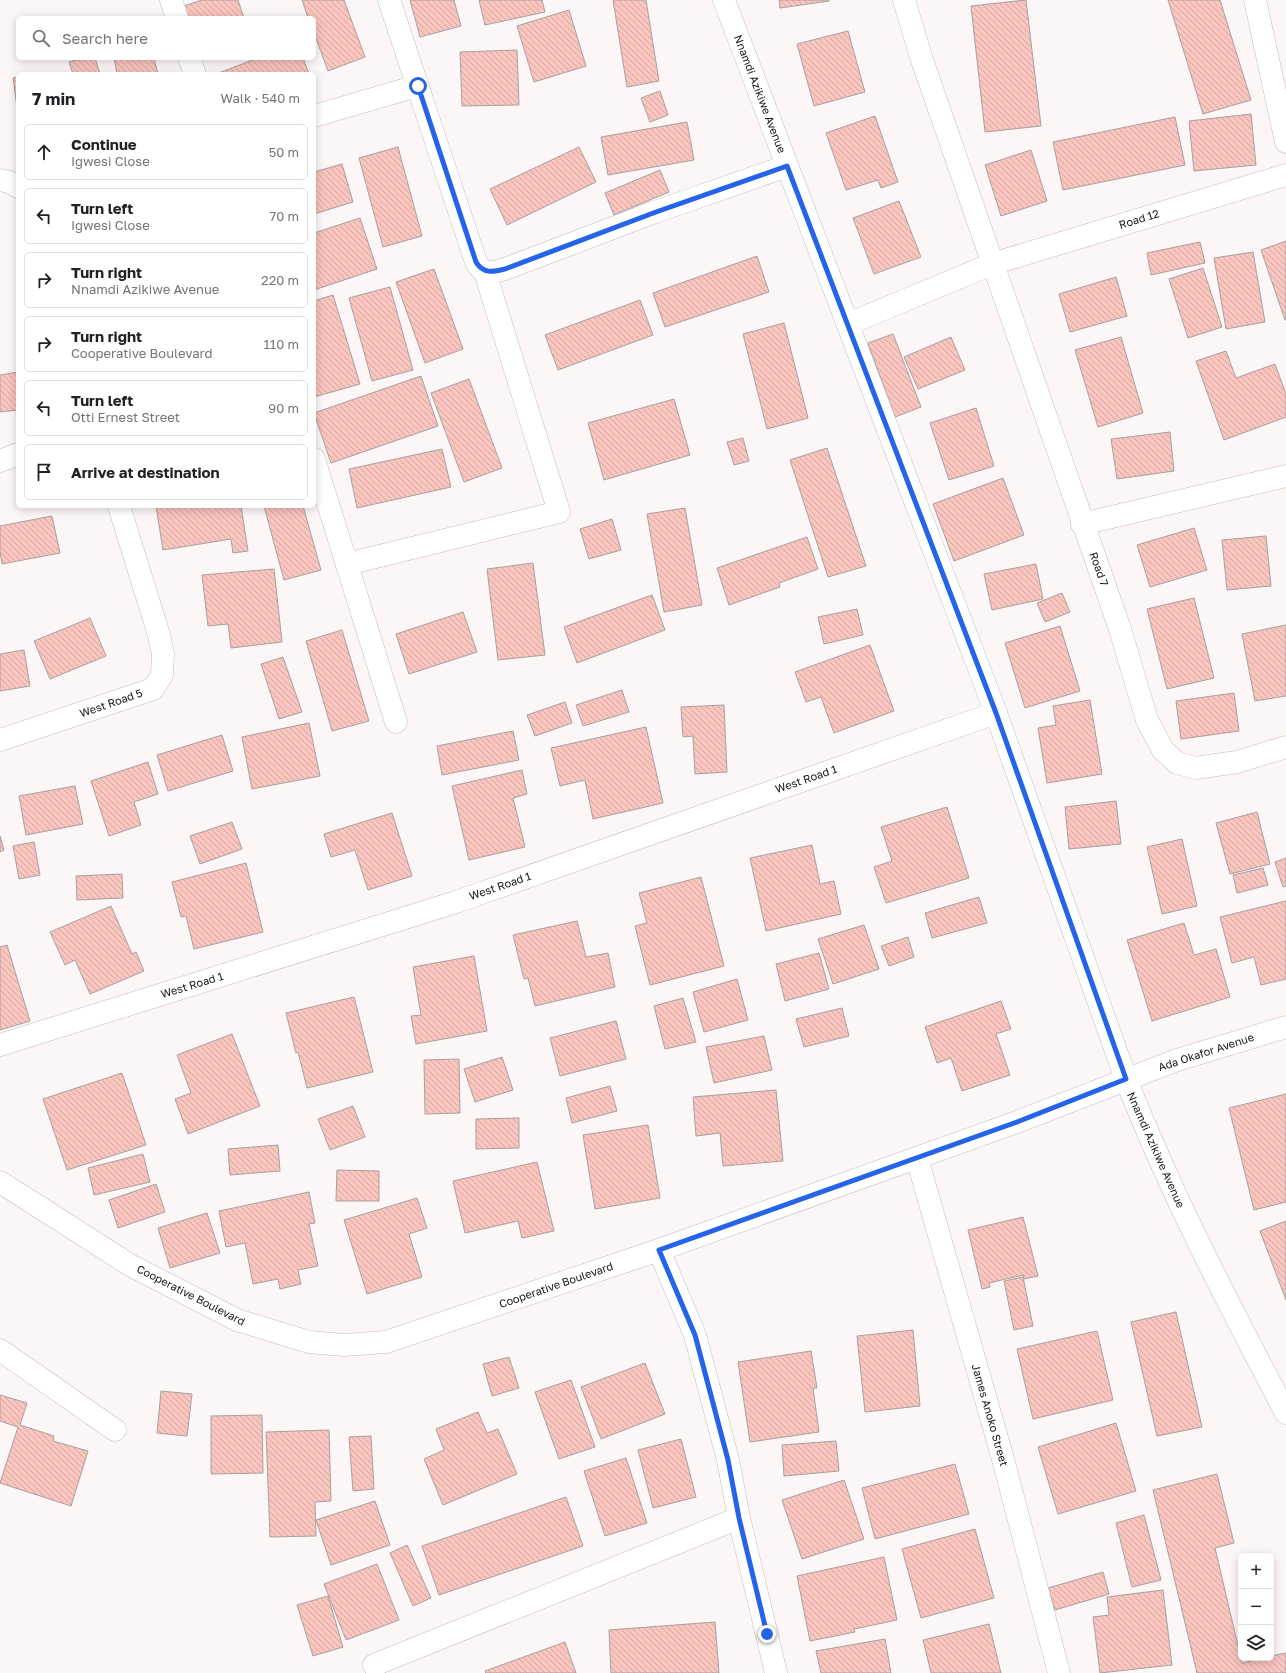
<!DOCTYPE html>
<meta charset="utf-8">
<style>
body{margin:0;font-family:"Golos Text",sans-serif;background:#f2f2f2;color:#202124}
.controls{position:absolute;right:12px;bottom:12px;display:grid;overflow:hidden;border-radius:6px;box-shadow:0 2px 10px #0003}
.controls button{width:36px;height:36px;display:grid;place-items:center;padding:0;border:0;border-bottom:1px solid #e0e0e0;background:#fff;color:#202124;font:20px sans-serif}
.stop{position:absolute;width:12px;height:12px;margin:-9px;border:3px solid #2563eb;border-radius:50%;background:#fff}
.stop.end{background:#2563eb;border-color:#fff;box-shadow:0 1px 4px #0008}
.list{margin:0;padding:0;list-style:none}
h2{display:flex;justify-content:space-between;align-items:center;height:52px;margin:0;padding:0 16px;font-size:17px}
h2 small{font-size:13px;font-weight:400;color:#757577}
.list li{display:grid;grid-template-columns:26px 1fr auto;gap:12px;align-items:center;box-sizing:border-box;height:56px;margin:0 8px 8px;padding:0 8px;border:1px solid #e0e0e0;border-radius:6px}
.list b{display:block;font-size:15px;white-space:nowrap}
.list p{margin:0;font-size:13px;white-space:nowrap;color:#757577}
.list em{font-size:13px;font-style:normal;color:#757577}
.icon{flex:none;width:22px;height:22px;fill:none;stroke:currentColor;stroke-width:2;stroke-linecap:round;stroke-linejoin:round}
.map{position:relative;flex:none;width:1286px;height:1673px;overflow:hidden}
.search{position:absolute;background:#fff;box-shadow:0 2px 10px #0003;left:16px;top:16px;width:300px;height:44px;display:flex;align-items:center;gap:10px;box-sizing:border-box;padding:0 14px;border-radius:6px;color:#757577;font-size:15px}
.panel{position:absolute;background:#fff;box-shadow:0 2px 10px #0003;left:16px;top:72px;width:300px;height:436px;border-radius:6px}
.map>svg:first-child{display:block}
</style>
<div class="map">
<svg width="1286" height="1673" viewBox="0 0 1286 1673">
<defs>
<pattern id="building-back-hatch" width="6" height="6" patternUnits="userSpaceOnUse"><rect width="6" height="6" fill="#fac4bf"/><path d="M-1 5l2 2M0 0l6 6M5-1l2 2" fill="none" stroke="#d6a8a3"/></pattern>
</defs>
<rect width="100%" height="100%" fill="#fcf7f6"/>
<g fill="url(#building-back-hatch)" stroke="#a6a1a1">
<polygon points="202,0 238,0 244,18 185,18 181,7"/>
<polygon points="302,0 344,0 365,57 328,71 314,33 314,18 308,18"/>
<polygon points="410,0 454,0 461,26 420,37"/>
<polygon points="479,0 542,0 545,12 485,25"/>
<polygon points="613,0 646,0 659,81 627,87"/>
<polygon points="779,0 829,0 829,1 780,8"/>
<polygon points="1026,0 1041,126 985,132 971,6"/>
<polygon points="1168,0 1220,0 1251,100 1203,114"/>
<polygon points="569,10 586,66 534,82 517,26"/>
<polygon points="848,31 865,92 814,106 797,44"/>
<polygon points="517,50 519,105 462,106 460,52"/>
<polygon points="84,58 95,58 100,74 73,74 69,62"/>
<polygon points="114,58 154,58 158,74 117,74"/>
<polygon points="258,58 303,58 309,74 216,74"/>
<polygon points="18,77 18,114 13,78"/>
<polygon points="660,91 668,115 650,122 641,98"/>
<polygon points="1251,114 1256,165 1194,171 1189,121"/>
<polygon points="875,116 898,182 881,188 878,180 846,190 826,133"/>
<polygon points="1175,117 1185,165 1063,190 1053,142"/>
<polygon points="687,122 694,160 608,175 601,137"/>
<polygon points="398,147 422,236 383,247 359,158"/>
<polygon points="579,147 596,182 507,225 490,189"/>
<polygon points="1031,150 1047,201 1001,216 985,165"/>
<polygon points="342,164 353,202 314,214 314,172"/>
<polygon points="660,170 669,192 614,215 605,193"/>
<polygon points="899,201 921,257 874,274 853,218"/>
<polygon points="360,218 377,269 314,290 314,233"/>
<polygon points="1286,241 1286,320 1285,320 1261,250"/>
<polygon points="1200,242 1205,263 1151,275 1147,253"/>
<polygon points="1253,252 1265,322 1226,329 1214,258"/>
<polygon points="757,256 769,292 665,327 653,293"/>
<polygon points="1203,268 1222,327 1188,338 1169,279"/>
<polygon points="434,269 463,349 425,363 396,282"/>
<polygon points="1116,277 1127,316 1070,332 1059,294"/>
<polygon points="390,287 413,370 372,381 349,298"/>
<polygon points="333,295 360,384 314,397 314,301"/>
<polygon points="640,300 653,335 558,370 545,335"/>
<polygon points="784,323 808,418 767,429 743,334"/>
<polygon points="893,334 921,407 895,417 868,343"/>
<polygon points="951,337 965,370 918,389 904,357"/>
<polygon points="1121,337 1143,413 1098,427 1075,350"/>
<polygon points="1226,351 1236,378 1275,364 1286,394 1286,417 1224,440 1196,361"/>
<polygon points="18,372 18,410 0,412 0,375"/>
<polygon points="421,376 438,426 331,463 314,413"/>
<polygon points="469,379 502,468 464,482 431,393"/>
<polygon points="674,399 690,455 604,480 588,423"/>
<polygon points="976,408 994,466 949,480 930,423"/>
<polygon points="1170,432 1174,471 1117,479 1111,439"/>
<polygon points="743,438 749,461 734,465 727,442"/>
<polygon points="827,448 866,566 828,577 790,460"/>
<polygon points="442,449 451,487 357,508 349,469"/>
<polygon points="1003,478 1024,535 954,561 933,504"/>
<polygon points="156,506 241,506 248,551 233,553 231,539 163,550"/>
<polygon points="264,506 303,506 321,570 284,580"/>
<polygon points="685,508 702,605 664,612 647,514"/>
<polygon points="52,516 60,553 2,564 0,552 0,526"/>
<polygon points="612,519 621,550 589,559 580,529"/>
<polygon points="1194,528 1207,570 1150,587 1137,545"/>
<polygon points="1266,536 1271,586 1227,590 1222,540"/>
<polygon points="807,537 818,569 779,583 780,587 729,605 717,568"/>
<polygon points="533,563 545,655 498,660 487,569"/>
<polygon points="1036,564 1043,599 992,610 984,574"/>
<polygon points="274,569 282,642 231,648 228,624 208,626 202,575"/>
<polygon points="1062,593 1070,612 1045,622 1037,603"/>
<polygon points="652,595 665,630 577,663 564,627"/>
<polygon points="1194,598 1214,678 1167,689 1147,609"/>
<polygon points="857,609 863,635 824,644 818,617"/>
<polygon points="463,612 477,652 409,674 396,634"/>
<polygon points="90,618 106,656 50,679 34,641"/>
<polygon points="1286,625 1286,696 1255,701 1242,634"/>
<polygon points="1060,626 1080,691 1025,708 1005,643"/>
<polygon points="342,630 369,721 332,731 306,641"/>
<polygon points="870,645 894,711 834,733 821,697 806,702 795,672"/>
<polygon points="24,650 30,686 0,691 0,654"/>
<polygon points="283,657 302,712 279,719 261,664"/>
<polygon points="622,690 629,712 583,726 576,705"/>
<polygon points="1234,693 1239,731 1181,739 1176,701"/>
<polygon points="1090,700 1102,774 1047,783 1038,728 1056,725 1053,706"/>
<polygon points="565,702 572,723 535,736 527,715"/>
<polygon points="724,705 727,772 695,774 693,736 683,737 681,707"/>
<polygon points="309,723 320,776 252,789 242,737"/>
<polygon points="646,727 663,803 593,819 585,780 560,786 551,748"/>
<polygon points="513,731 519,760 442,775 437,746"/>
<polygon points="222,735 233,771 168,791 157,755"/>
<polygon points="148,762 158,794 134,802 141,825 109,836 91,781"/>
<polygon points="522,770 527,794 513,798 525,847 469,860 452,786"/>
<polygon points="75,786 83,824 26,835 19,796"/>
<polygon points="1116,801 1121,844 1069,849 1065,807"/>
<polygon points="947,807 969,878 886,903 874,867 892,861 881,827"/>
<polygon points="1257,812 1270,864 1230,874 1216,823"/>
<polygon points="392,813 412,876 368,890 355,850 331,857 324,834"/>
<polygon points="232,822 242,849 200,864 190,836"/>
<polygon points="0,836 4,850 0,852"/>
<polygon points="1182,839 1197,906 1162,914 1147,847"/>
<polygon points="34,842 40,875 19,879 13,846"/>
<polygon points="812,845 820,884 834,881 841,914 766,931 750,858"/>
<polygon points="1286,858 1286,886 1283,887 1275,862"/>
<polygon points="246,863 263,932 194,949 186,916 181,917 172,882"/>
<polygon points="1263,868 1268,885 1237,893 1233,875"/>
<polygon points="122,874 123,898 77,900 76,876"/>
<polygon points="701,877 724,966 650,985 635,926 647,923 639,893"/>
<polygon points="979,897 987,923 932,938 925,913"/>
<polygon points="1286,901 1286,979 1261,985 1254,957 1232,963 1220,917"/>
<polygon points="111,906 132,954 136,952 144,971 90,994 75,960 65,965 50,932"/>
<polygon points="577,921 586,957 608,953 615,987 535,1006 528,978 524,979 513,935"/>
<polygon points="1184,923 1194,955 1216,949 1230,997 1152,1021 1127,940"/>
<polygon points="864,925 879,969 833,984 818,939"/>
<polygon points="908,937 914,957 889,966 881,946"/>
<polygon points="7,945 30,1021 0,1030 0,947"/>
<polygon points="819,953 829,989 785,1001 776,964"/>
<polygon points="474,956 487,1031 416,1044 411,1016 421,1015 413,967"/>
<polygon points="737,979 748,1020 704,1032 693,992"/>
<polygon points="354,997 373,1072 307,1088 298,1052 296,1053 286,1013"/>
<polygon points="683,998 696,1042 665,1049 654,1006"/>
<polygon points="1001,1001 1011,1029 996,1034 1010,1075 962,1091 951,1058 937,1063 925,1027"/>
<polygon points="842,1008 849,1036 804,1047 796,1019"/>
<polygon points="616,1021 626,1059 560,1076 550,1038"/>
<polygon points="232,1034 260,1106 188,1134 175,1099 191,1093 177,1055"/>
<polygon points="764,1036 772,1070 714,1083 706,1047"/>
<polygon points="502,1057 513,1090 475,1102 464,1069"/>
<polygon points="459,1059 460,1113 425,1114 424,1060"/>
<polygon points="122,1073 146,1145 67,1170 43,1099"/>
<polygon points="610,1086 617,1111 572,1123 566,1098"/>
<polygon points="776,1090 783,1161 723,1166 720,1133 696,1136 693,1097"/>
<polygon points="1286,1094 1286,1202 1254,1210 1229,1108"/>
<polygon points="353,1106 365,1137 330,1150 318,1119"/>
<polygon points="519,1118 519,1148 476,1149 476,1119"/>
<polygon points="648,1125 660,1198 595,1209 583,1135"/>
<polygon points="278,1145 280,1171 230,1175 228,1149"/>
<polygon points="143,1154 150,1182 94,1195 88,1168"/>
<polygon points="537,1162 554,1231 522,1238 518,1221 465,1233 453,1181"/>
<polygon points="337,1170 379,1171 379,1201 336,1201"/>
<polygon points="156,1184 165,1212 118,1228 109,1200"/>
<polygon points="309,1192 315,1223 309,1224 318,1266 298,1270 301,1284 280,1289 278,1279 253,1284 245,1243 226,1247 219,1211"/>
<polygon points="417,1198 427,1228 409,1234 422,1277 367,1294 344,1220"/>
<polygon points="207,1213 220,1253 170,1268 158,1228"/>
<polygon points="1023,1217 1038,1276 1024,1279 1023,1275 989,1283 990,1287 982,1289 968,1230"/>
<polygon points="1286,1221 1286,1300 1260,1231"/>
<polygon points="1023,1277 1033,1326 1014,1330 1004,1281"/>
<polygon points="1176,1312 1202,1427 1157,1436 1131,1322"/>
<polygon points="913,1330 920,1406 865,1412 857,1336"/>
<polygon points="1097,1331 1113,1400 1033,1419 1017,1349"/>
<polygon points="811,1351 817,1388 813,1388 819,1432 750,1442 738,1362"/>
<polygon points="509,1357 519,1388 492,1396 483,1364"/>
<polygon points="645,1363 665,1414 601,1439 581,1387"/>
<polygon points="571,1380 595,1447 559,1459 535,1392"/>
<polygon points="161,1391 192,1394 187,1436 157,1433"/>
<polygon points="0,1395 27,1403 20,1425 54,1436 53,1441 88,1451 71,1506 0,1483 18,1427 0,1421"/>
<polygon points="478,1412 487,1433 498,1429 517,1474 443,1505 424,1459 444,1450 436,1429"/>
<polygon points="262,1415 263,1473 211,1474 211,1416"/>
<polygon points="1116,1423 1136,1491 1058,1514 1038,1447"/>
<polygon points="329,1430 331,1501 315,1502 316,1536 270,1537 266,1432"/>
<polygon points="371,1436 374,1489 353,1491 349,1437"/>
<polygon points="681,1439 696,1497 653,1508 638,1450"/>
<polygon points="836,1441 839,1471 784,1476 782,1445"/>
<polygon points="626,1458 647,1523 605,1536 584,1471"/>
<polygon points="955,1464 969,1514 875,1539 862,1488"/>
<polygon points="1217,1474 1234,1543 1215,1548 1242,1663 1265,1658 1271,1658 1271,1656 1286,1653 1286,1673 1197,1673 1153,1490"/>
<polygon points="844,1480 864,1539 802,1559 782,1500"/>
<polygon points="566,1497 583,1546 439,1595 422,1546"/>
<polygon points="375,1501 390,1545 331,1565 316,1520"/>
<polygon points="1144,1515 1161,1580 1132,1587 1116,1523"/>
<polygon points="975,1529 994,1598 921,1618 902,1549"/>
<polygon points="407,1545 431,1598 413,1606 390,1553"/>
<polygon points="884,1557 897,1620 854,1629 855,1632 810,1641 797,1576"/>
<polygon points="377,1564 399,1620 346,1640 324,1584"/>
<polygon points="1103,1572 1109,1594 1055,1610 1048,1588"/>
<polygon points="1163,1590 1172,1665 1100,1673 1093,1617 1109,1615 1107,1597"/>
<polygon points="328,1596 343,1647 313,1656 297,1605"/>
<polygon points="715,1622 719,1673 611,1673 609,1630"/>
<polygon points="989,1624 1001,1673 931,1673 923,1640"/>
<polygon points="885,1639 891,1673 821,1673 816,1651"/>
<polygon points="565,1642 576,1673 486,1673 485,1671"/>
</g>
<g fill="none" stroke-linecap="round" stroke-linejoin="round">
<defs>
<g id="street">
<polyline points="171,0 177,18"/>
<path d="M389,0l87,262c7,13 16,11 29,7l150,-57 132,-46"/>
<polyline points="904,0 922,60 1120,629 1147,720 1163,750 1177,763 1196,768 1237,762 1286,747"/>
<polyline points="1255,0 1286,142"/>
<polyline points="189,58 195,74"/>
<polyline points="314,116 417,86"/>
<polyline points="0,180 9,182 18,187"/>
<polyline points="848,324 992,264 1286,175"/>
<polyline points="314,459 396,722"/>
<polyline points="0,461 18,454"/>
<polyline points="1082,524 1286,476"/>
<polyline points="347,564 559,512 485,272"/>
<polyline points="0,740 153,689 162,675 163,654 159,635 119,506"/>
<polyline points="0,1045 456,902 996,713"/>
<polyline points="917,1158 1003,1459 1059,1673"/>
<polyline points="0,1182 130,1265 237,1320 309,1342 344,1345 386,1342 659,1250 1017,1122 1177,1060 1286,1027"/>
<polyline points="659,1250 695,1335 728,1460 739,1518 776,1673"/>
<polyline points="0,1350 115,1430"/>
<polyline points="374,1665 739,1518"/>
</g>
<path id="secondary" d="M724,0l272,713 130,366c45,115 102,224 160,334"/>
</defs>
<use href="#street" stroke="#c2bdbd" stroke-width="23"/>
<use href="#secondary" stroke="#c2bdbd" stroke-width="23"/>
<use href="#street" stroke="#fff" stroke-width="22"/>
<use href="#secondary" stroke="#fff" stroke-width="22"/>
</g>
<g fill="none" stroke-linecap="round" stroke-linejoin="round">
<path stroke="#2563eb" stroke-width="5" d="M418,86l58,176c7,12 17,10 29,7l151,-57 131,-46 209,547 130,366 -109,43 -358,128 36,85 33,125 11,58 28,116"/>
</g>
<g text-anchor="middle" stroke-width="3" stroke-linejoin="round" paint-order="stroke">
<g font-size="11" fill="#171616" stroke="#fff">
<text transform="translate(760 94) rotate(69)" y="4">Nnamdi Azikiwe Avenue</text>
<text transform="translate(1139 219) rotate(-17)" y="4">Road 12</text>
<text transform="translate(1099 569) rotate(70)" y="4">Road 7</text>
<text transform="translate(111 703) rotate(-19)" y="4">West Road 5</text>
<text transform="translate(806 779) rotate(-19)" y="4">West Road 1</text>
<text transform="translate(500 886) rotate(-19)" y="4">West Road 1</text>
<text transform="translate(192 985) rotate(-17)" y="4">West Road 1</text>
<text transform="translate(1206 1052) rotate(-18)" y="4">Ada Okafor Avenue</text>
<text transform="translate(1156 1150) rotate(66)" y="4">Nnamdi Azikiwe Avenue</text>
<text transform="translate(556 1285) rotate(-19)" y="4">Cooperative Boulevard</text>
<text transform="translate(191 1295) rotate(27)" y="4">Cooperative Boulevard</text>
<text transform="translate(990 1415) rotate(74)" y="4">James Anoko Street</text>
</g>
</g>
</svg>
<div class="controls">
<button>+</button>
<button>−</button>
<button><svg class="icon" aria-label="layers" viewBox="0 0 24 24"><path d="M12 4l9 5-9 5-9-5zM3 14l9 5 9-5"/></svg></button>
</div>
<div class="stop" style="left:418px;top:86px"></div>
<div class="stop end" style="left:767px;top:1634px"></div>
<div class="search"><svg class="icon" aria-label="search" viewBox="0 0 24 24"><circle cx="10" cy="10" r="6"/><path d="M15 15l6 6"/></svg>Search here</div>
<section class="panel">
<h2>7 min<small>Walk · 540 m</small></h2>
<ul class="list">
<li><svg class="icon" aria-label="ahead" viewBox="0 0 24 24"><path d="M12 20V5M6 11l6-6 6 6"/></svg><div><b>Continue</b><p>Igwesi Close</p></div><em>50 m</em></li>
<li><svg class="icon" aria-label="left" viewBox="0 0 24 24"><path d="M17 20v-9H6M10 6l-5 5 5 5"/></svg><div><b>Turn left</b><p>Igwesi Close</p></div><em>70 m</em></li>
<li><svg class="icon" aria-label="right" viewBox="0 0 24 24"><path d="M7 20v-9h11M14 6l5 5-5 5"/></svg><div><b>Turn right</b><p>Nnamdi Azikiwe Avenue</p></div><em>220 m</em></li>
<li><svg class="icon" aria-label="right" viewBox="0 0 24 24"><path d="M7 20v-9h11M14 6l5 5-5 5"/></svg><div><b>Turn right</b><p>Cooperative Boulevard</p></div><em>110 m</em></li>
<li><svg class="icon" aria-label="left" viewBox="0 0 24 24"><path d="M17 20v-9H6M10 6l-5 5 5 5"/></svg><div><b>Turn left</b><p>Otti Ernest Street</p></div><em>90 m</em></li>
<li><svg class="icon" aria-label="arrive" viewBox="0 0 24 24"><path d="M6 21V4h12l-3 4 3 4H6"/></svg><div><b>Arrive at destination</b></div></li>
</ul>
</section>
</div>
